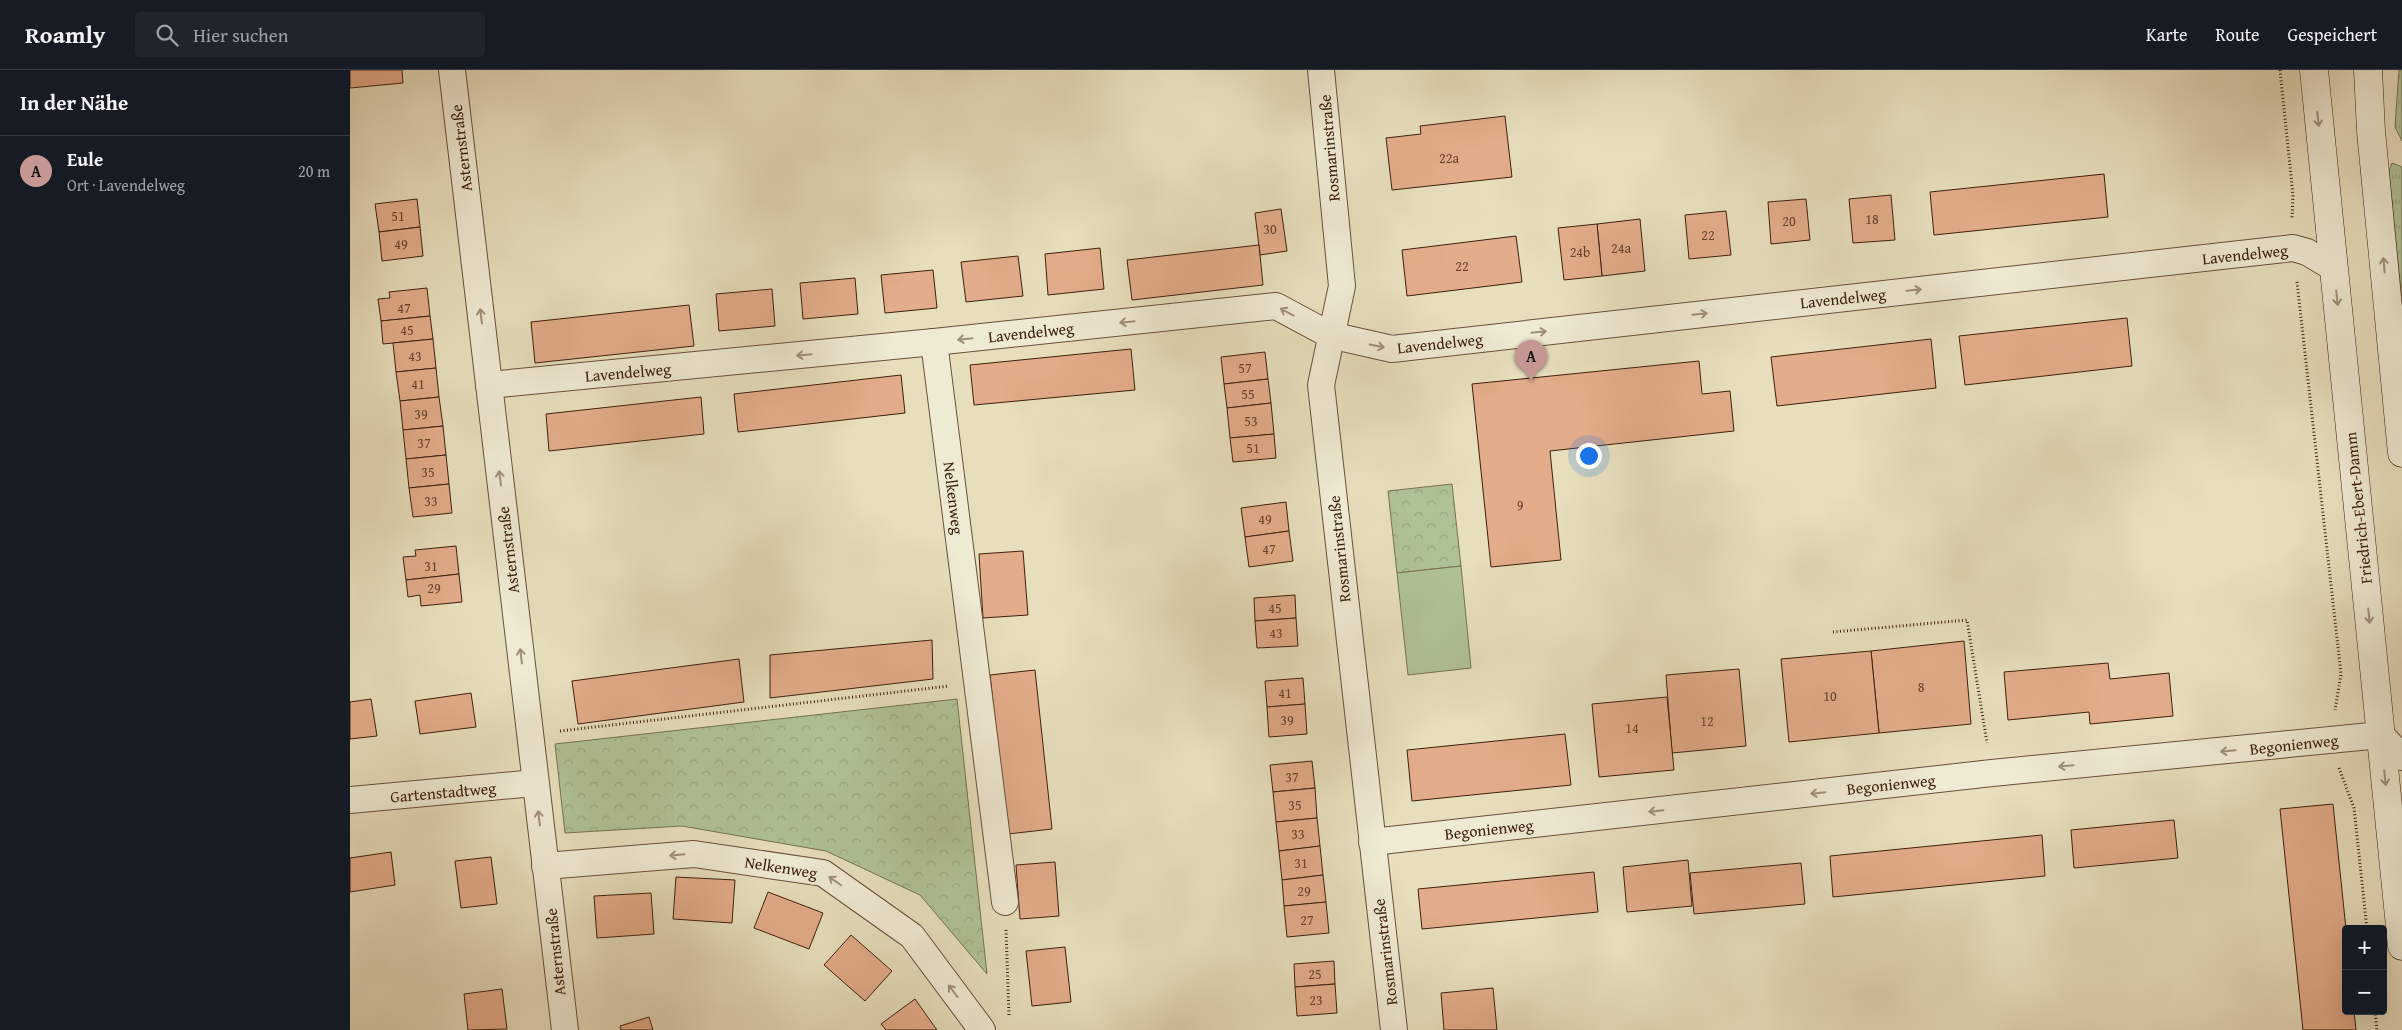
<!DOCTYPE html>
<html lang="de">
<meta charset="utf-8">
<style>
body{margin:0;font-family:"Gentium Book Plus",serif;background:#20242c;color:#f1f3f6}
.controls{position:absolute;right:15px;bottom:15px;display:grid;overflow:hidden;border-radius:5px;box-shadow:0 5px 20px #0002}
.controls button{width:45px;height:45px;display:grid;place-items:center;padding:0;border:0;border-bottom:1px solid #363941;background:#171b24;color:#f1f3f6;font:25px sans-serif}
.you{position:absolute;left:1238px;top:385px;width:18px;height:18px;margin:-12px;border:4px solid #fff;border-radius:50%;background:#1a73e8;box-shadow:0 0 0 8px #1a73e833}
.badge{display:grid;place-items:center;width:32px;height:32px;border-radius:50%;background:#c59692;color:#111;font-size:16px;font-weight:700}
.pin{position:absolute;translate:-50% -41px;filter:drop-shadow(0 1px 2px #0008)}
.pin::after{content:'';position:absolute;top:26px;width:18px;height:15px;background:inherit;clip-path:polygon(0 0,100% 0,50% 100%)}
.list{margin:0;padding:0;list-style:none}
h2{display:flex;justify-content:space-between;align-items:center;height:65px;margin:0;padding:0 20px;font-size:21px}
h2 small{font-size:16px;font-weight:400;color:#9ea1a6}
.list li{display:grid;grid-template-columns:32px 1fr auto;gap:15px;align-items:center;box-sizing:border-box;height:70px;padding:0 20px;border-top:1px solid #363941}
.list b{display:block;font-size:19px;white-space:nowrap}
.list p{margin:0;font-size:16px;white-space:nowrap;color:#9ea1a6}
.list em{font-size:16px;font-style:normal;color:#9ea1a6}
.icon{flex:none;width:28px;height:28px;fill:none;stroke:currentColor;stroke-width:2;stroke-linecap:round;stroke-linejoin:round}
.map{position:relative;flex:none;width:2052px;height:960px;overflow:hidden}
header{display:flex;align-items:center;gap:30px;box-sizing:border-box;height:70px;padding:0 25px;background:#171b24;border-bottom:1px solid #363941}
header strong{font-size:24px}
nav{display:flex;gap:28px;margin-inline-start:auto;font-size:18px}
.search{width:350px;height:45px;background:#20242c;display:flex;align-items:center;gap:12px;box-sizing:border-box;padding:0 18px;border-radius:5px;color:#9ea1a6;font-size:19px}
main{display:flex}
aside{flex:1;background:#171b24}
.map>svg:first-child{display:block}
</style>
<header>
<strong>Roamly</strong>
<div class="search"><svg class="icon" aria-label="search" viewBox="0 0 24 24"><circle cx="10" cy="10" r="6"/><path d="M15 15l6 6"/></svg>Hier suchen</div>
<nav><a>Karte</a><a>Route</a><a>Gespeichert</a></nav>
</header>
<main>
<aside>
<h2>In der Nähe<small></small></h2>
<ul class="list">
<li><span class="badge">A</span><div><b>Eule</b><p>Ort · Lavendelweg</p></div><em>20 m</em></li>
</ul>
</aside>
<div class="map">
<svg width="2052" height="960" viewBox="0 0 2052 960">
<defs>
<pattern id="grass-tufts" width="24" height="20" patternUnits="userSpaceOnUse" patternTransform="scale(1.25)"><rect width="24" height="20" fill="#afc295"/><path d="M3 7l-1-3M5 7V3M7 7l1-3M15 17l-1-3M17 17v-4M19 17l1-3" fill="none" stroke="#98a67f"/></pattern>
<pattern id="forest-crowns" width="20" height="18" patternUnits="userSpaceOnUse" patternTransform="scale(1.25)"><rect width="20" height="18" fill="#afc295"/><path d="M2 6a3 3 0 1 1 6 0M12 15a3 3 0 1 1 6 0" fill="none" stroke="#98a67f"/></pattern>
</defs>
<rect width="100%" height="100%" fill="#e7debc"/>
<filter id="stains"><feTurbulence type="fractalNoise" baseFrequency=".004" numOctaves="4"/><feColorMatrix values="0 0 0 0 .2 0 0 0 0 .09 0 0 0 0 .02 0 0 0 .5 -.17"/></filter>
<radialGradient id="worn" r=".72"><stop offset=".6" stop-color="#630" stop-opacity="0"/><stop offset="1" stop-color="#630" stop-opacity=".3"/></radialGradient>
<g fill="url(#grass-tufts)" stroke="#767151">
<polygon points="2049,0 2052,0 2052,71 2045,57"/>
<polygon points="2042,93 2052,97 2052,231 2039,101"/>
</g>
<g fill="url(#forest-crowns)" stroke="#767151">
<polygon points="1102,414 1111,496 1047,503 1038,421"/>
<polygon points="607,629 637,904 570,825 476,781 332,756 215,763 205,674"/>
</g>
<polygon fill="#afc295" stroke="#767151" points="1111,496 1121,598 1058,605 1047,503"/>
<g fill="#e3ac8a" stroke="#3e200d">
<polygon points="0,0 52,0 53,13 0,18"/>
<polygon points="1155,46 1162,107 1042,120 1036,68 1071,64 1070,56"/>
<polygon points="1754,104 1758,147 1584,165 1580,122"/>
<polygon points="1541,125 1545,170 1503,173 1499,129"/>
<polygon points="67,129 70,157 29,162 25,134"/>
<polygon points="1456,129 1460,170 1421,174 1418,132"/>
<polygon points="931,139 937,181 910,185 905,143"/>
<polygon points="1376,141 1381,185 1339,189 1335,145"/>
<polygon points="1290,149 1295,201 1252,206 1247,154"/>
<polygon points="1247,154 1252,206 1214,210 1208,158"/>
<polygon points="70,157 73,186 32,191 29,162"/>
<polygon points="1166,166 1172,212 1057,226 1052,180"/>
<polygon points="909,175 913,215 782,230 777,190"/>
<polygon points="750,178 754,219 698,225 695,184"/>
<polygon points="668,186 673,226 616,232 611,192"/>
<polygon points="583,200 587,238 535,243 531,205"/>
<polygon points="505,208 508,244 453,249 450,213"/>
<polygon points="77,218 80,246 31,251 28,229 40,228 39,222"/>
<polygon points="422,219 425,256 369,261 366,224"/>
<polygon points="339,235 344,276 185,293 181,252"/>
<polygon points="80,246 83,269 33,274 31,251"/>
<polygon points="1777,248 1782,296 1615,315 1609,266"/>
<polygon points="83,269 86,298 46,302 43,273"/>
<polygon points="1581,269 1586,318 1427,336 1421,287"/>
<polygon points="781,279 785,320 624,335 620,295"/>
<polygon points="915,282 918,309 874,314 871,287"/>
<polygon points="1349,291 1352,324 1380,321 1384,361 1200,381 1211,490 1141,497 1122,314"/>
<polygon points="86,298 89,327 50,331 46,302"/>
<polygon points="551,305 555,343 388,362 384,324"/>
<polygon points="918,309 921,333 877,338 874,314"/>
<polygon points="89,327 93,356 53,360 50,331"/>
<polygon points="351,327 354,364 199,381 196,344"/>
<polygon points="921,333 924,364 880,368 877,338"/>
<polygon points="93,356 96,385 56,389 53,360"/>
<polygon points="924,364 926,388 883,392 880,368"/>
<polygon points="96,385 99,414 59,418 56,389"/>
<polygon points="99,414 102,443 63,447 59,418"/>
<polygon points="936,432 939,461 895,467 891,438"/>
<polygon points="939,461 943,491 899,497 895,467"/>
<polygon points="106,476 109,504 56,510 53,487 66,486 65,480"/>
<polygon points="673,481 678,545 633,548 629,484"/>
<polygon points="109,504 112,532 71,536 70,525 58,527 56,510"/>
<polygon points="945,525 946,548 905,551 904,528"/>
<polygon points="946,548 948,576 907,578 905,551"/>
<polygon points="582,570 583,609 420,628 420,585"/>
<polygon points="1614,571 1621,654 1529,663 1521,581"/>
<polygon points="1521,581 1529,663 1439,672 1431,589"/>
<polygon points="389,589 394,632 228,654 222,611"/>
<polygon points="1758,593 1760,609 1819,603 1823,646 1740,654 1739,642 1658,650 1654,602"/>
<polygon points="1389,599 1396,676 1322,683 1316,605"/>
<polygon points="685,600 702,759 658,764 640,605"/>
<polygon points="953,608 955,634 917,637 915,611"/>
<polygon points="121,623 126,657 70,664 65,631"/>
<polygon points="1317,627 1324,700 1249,707 1242,634"/>
<polygon points="21,629 27,666 0,669 0,632"/>
<polygon points="955,634 957,664 919,667 917,637"/>
<polygon points="1215,664 1221,715 1062,731 1057,680"/>
<polygon points="962,691 965,718 923,722 920,695"/>
<polygon points="965,718 967,748 926,752 923,722"/>
<polygon points="1983,734 1996,859 1996,941 2004,941 2006,960 1953,960 1930,739"/>
<polygon points="967,748 970,776 929,781 926,752"/>
<polygon points="1824,750 1828,788 1724,798 1721,760"/>
<polygon points="1692,765 1695,806 1483,827 1480,786"/>
<polygon points="970,776 973,805 932,810 929,781"/>
<polygon points="41,782 45,815 0,822 0,788"/>
<polygon points="141,787 147,834 111,838 105,791"/>
<polygon points="1338,790 1342,836 1277,842 1273,797"/>
<polygon points="705,792 709,846 670,849 666,795"/>
<polygon points="1451,793 1455,834 1344,844 1340,803"/>
<polygon points="1244,802 1248,842 1072,859 1068,819"/>
<polygon points="973,805 976,832 934,836 932,810"/>
<polygon points="326,807 385,810 382,853 323,849"/>
<polygon points="418,822 473,843 459,879 404,858"/>
<polygon points="301,823 304,864 247,868 244,826"/>
<polygon points="976,832 979,863 937,867 934,836"/>
<polygon points="501,865 542,901 515,931 474,895"/>
<polygon points="715,877 721,932 682,936 676,881"/>
<polygon points="984,891 985,914 945,917 944,894"/>
<polygon points="985,914 987,943 947,946 945,917"/>
<polygon points="1143,918 1147,960 1094,960 1091,923"/>
<polygon points="152,919 157,959 118,960 114,924"/>
<polygon points="565,929 587,960 536,960 531,954"/>
<polygon points="299,947 303,960 271,960 270,956"/>
</g>
<g fill="none" stroke-linecap="round" stroke-linejoin="round">
<defs>
<g id="street">
<polyline points="102,0 215,960"/>
<polyline points="971,0 992,216 971,315 1044,960"/>
<polyline points="584,272 655,832"/>
<polyline points="139,315 584,272 926,236 980,265 1042,279 1943,178 1957,182 1984,198"/>
<polyline points="0,730 185,713"/>
<polyline points="1022,772 1642,703 2031,665 2052,687"/>
<polyline points="195,796 344,784 473,803 562,866 632,960"/>
</g>
<g id="secondary">
<polyline points="1964,0 2052,876"/>
<polyline points="2018,0 2021,61 2052,383"/>
</g>
</defs>
<use href="#street" stroke="#685039" stroke-width="28"/>
<use href="#secondary" stroke="#3e200d" stroke-width="29"/>
<g stroke="#3e200d" stroke-width="3" stroke-dasharray="1 2.5" stroke-linecap="butt">
<polyline points="1930,0 1943,125 1942,148"/>
<polyline points="1947,212 1991,604 1985,640"/>
<polyline points="1483,562 1617,550 1637,673"/>
<polyline points="210,661 599,616"/>
<polyline points="1989,698 2004,738 2017,859"/>
<polyline points="656,860 659,946"/>
<polyline points="2025,941 2027,960"/>
</g>
<use href="#street" stroke="#efead3" stroke-width="26"/>
<use href="#secondary" stroke="#efead3" stroke-width="28"/>
</g>
<defs><path id="oneway-shaft" d="M-6 0H5M1.5-3L5.5 0L1.5 3" fill="none" stroke-width="1.6" stroke-linecap="round" stroke-linejoin="round" transform="scale(1.25)"/></defs>
<g stroke="#9f8f7a">
<use href="#oneway-shaft" transform="translate(1968 49) rotate(84)"/>
<use href="#oneway-shaft" transform="translate(2034 195) rotate(-95)"/>
<use href="#oneway-shaft" transform="translate(1564 220) rotate(-6)"/>
<use href="#oneway-shaft" transform="translate(1987 228) rotate(84)"/>
<use href="#oneway-shaft" transform="translate(937 242) rotate(-152)"/>
<use href="#oneway-shaft" transform="translate(1350 244) rotate(-6)"/>
<use href="#oneway-shaft" transform="translate(131 246) rotate(-97)"/>
<use href="#oneway-shaft" transform="translate(777 252) rotate(174)"/>
<use href="#oneway-shaft" transform="translate(1189 262) rotate(-6)"/>
<use href="#oneway-shaft" transform="translate(615 269) rotate(174)"/>
<use href="#oneway-shaft" transform="translate(1027 276) rotate(12)"/>
<use href="#oneway-shaft" transform="translate(454 285) rotate(175)"/>
<use href="#oneway-shaft" transform="translate(150 408) rotate(-97)"/>
<use href="#oneway-shaft" transform="translate(2019 546) rotate(84)"/>
<use href="#oneway-shaft" transform="translate(171 586) rotate(-97)"/>
<use href="#oneway-shaft" transform="translate(1878 681) rotate(175)"/>
<use href="#oneway-shaft" transform="translate(1716 696) rotate(175)"/>
<use href="#oneway-shaft" transform="translate(2035 708) rotate(84)"/>
<use href="#oneway-shaft" transform="translate(1468 723) rotate(174)"/>
<use href="#oneway-shaft" transform="translate(1306 741) rotate(174)"/>
<use href="#oneway-shaft" transform="translate(189 748) rotate(-97)"/>
<use href="#oneway-shaft" transform="translate(327 785) rotate(175)"/>
<use href="#oneway-shaft" transform="translate(485 811) rotate(-145)"/>
<use href="#oneway-shaft" transform="translate(603 921) rotate(-127)"/>
</g>
<g text-anchor="middle" stroke-width="5" stroke-linejoin="round" paint-order="stroke">
<g font-size="14" fill="#67432c">
<text x="1099" y="93">22a</text>
<text x="48" y="151">51</text>
<text x="1522" y="154">18</text>
<text x="1439" y="156">20</text>
<text x="920" y="164">30</text>
<text x="1358" y="170">22</text>
<text x="51" y="179">49</text>
<text x="1271" y="183">24a</text>
<text x="1230" y="187">24b</text>
<text x="1112" y="201">22</text>
<text x="54" y="243">47</text>
<text x="57" y="265">45</text>
<text x="65" y="291">43</text>
<text x="895" y="303">57</text>
<text x="68" y="319">41</text>
<text x="898" y="329">55</text>
<text x="71" y="349">39</text>
<text x="901" y="356">53</text>
<text x="74" y="378">37</text>
<text x="903" y="383">51</text>
<text x="78" y="407">35</text>
<text x="81" y="436">33</text>
<text x="1170" y="440">9</text>
<text x="915" y="454">49</text>
<text x="919" y="484">47</text>
<text x="81" y="501">31</text>
<text x="84" y="523">29</text>
<text x="925" y="543">45</text>
<text x="926" y="568">43</text>
<text x="1571" y="622">8</text>
<text x="935" y="628">41</text>
<text x="1480" y="631">10</text>
<text x="937" y="655">39</text>
<text x="1357" y="656">12</text>
<text x="1282" y="663">14</text>
<text x="942" y="712">37</text>
<text x="945" y="740">35</text>
<text x="948" y="769">33</text>
<text x="951" y="798">31</text>
<text x="954" y="826">29</text>
<text x="957" y="855">27</text>
<text x="965" y="909">25</text>
<text x="966" y="935">23</text>
</g>
<g font-size="16" fill="#3e200d" stroke="#efead3">
<text transform="translate(111 78) rotate(-97)" y="6">Asternstraße</text>
<text transform="translate(979 78) rotate(-95)" y="6">Rosmarinstraße</text>
<text transform="translate(1895 184) rotate(-6)" y="6">Lavendelweg</text>
<text transform="translate(1493 228) rotate(-6)" y="6">Lavendelweg</text>
<text transform="translate(681 262) rotate(-6)" y="6">Lavendelweg</text>
<text transform="translate(1090 273) rotate(-6)" y="6">Lavendelweg</text>
<text transform="translate(278 302) rotate(-5)" y="6">Lavendelweg</text>
<text transform="translate(604 428) rotate(83)" y="6">Nelkenweg</text>
<text transform="translate(2008 438) rotate(-96)" y="6">Friedrich-Ebert-Damm</text>
<text transform="translate(989 479) rotate(-96)" y="6">Rosmarinstraße</text>
<text transform="translate(158 480) rotate(-97)" y="6">Asternstraße</text>
<text transform="translate(1944 674) rotate(-6)" y="6">Begonienweg</text>
<text transform="translate(1541 714) rotate(-6)" y="6">Begonienweg</text>
<text transform="translate(93 722) rotate(-5)" y="6">Gartenstadtweg</text>
<text transform="translate(1139 759) rotate(-6)" y="6">Begonienweg</text>
<text transform="translate(431 797) rotate(9)" y="6">Nelkenweg</text>
<text transform="translate(205 882) rotate(-96)" y="6">Asternstraße</text>
<text transform="translate(1035 882) rotate(-97)" y="6">Rosmarinstraße</text>
</g>
</g>
<rect width="100%" height="100%" filter="url(#stains)"/>
<rect width="100%" height="100%" fill="url(#worn)"/>
</svg>
<div class="controls">
<button>+</button>
<button>−</button>
</div>
<div class="you"></div>
<div class="pin badge" style="left:1181px;top:311px">A</div>
</div>
</main>
